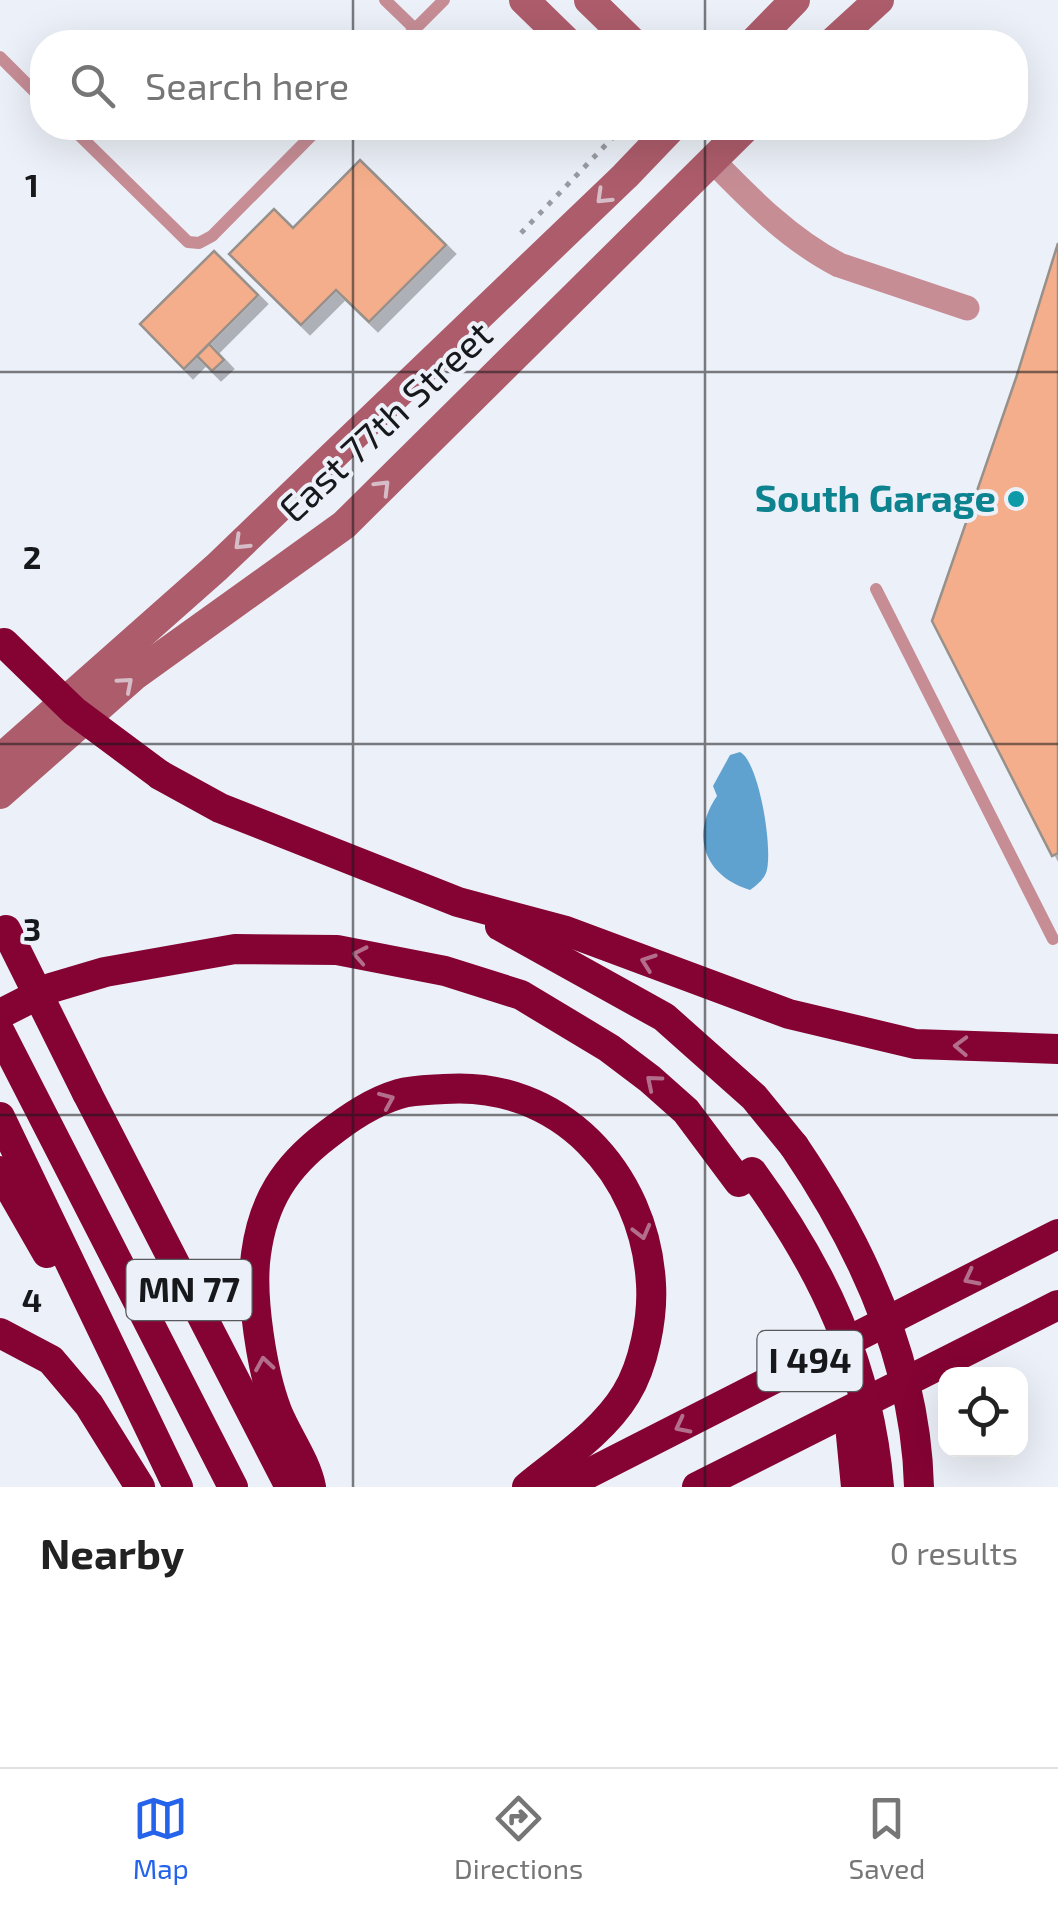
<!DOCTYPE html>
<style>
body{margin:0;font-family:"Exo 2",sans-serif;background:#f6f6f6;color:#222}
.controls{position:absolute;right:30px;bottom:30px;display:grid;overflow:hidden;border-radius:20px;box-shadow:0 10px 40px #0002}
.controls button{width:90px;height:90px;display:grid;place-items:center;padding:0;border:0;border-bottom:2px solid #e0e0e0;background:#fff;color:#222;font:50px sans-serif}
.list{margin:0;padding:0;list-style:none}
h2{display:flex;justify-content:space-between;align-items:center;height:130px;margin:0;padding:0 40px;font-size:42px}
h2 small{font-size:32px;font-weight:400;color:#767676}
.icon{flex:none;width:55px;height:55px;fill:none;stroke:currentColor;stroke-width:2;stroke-linecap:round;stroke-linejoin:round}
.map{position:relative;flex:none;width:1058px;height:1487px;overflow:hidden}
.search{position:absolute;background:#fff;box-shadow:0 10px 40px #0002;left:30px;right:30px;top:30px;height:110px;display:flex;align-items:center;gap:25px;box-sizing:border-box;padding:0 35px;border-radius:40px;color:#767676;font-size:38px}
.sheet{height:280px;background:#fff}
nav{display:flex;justify-content:space-around;align-items:center;box-sizing:border-box;height:140px;border-top:2px solid #e0e0e0;background:#fff;font-size:28px;color:#767676}
nav a{display:grid;justify-items:center;gap:5px}
nav .on{color:#2563eb}
.map>svg:first-child{display:block}
</style>
<div class="map">
<svg width="1058" height="1487" viewBox="0 0 1058 1487">
<defs>
<filter id="shadow"><feDropShadow dx="9" dy="9" stdDeviation="0" flood-color="#0004"/></filter>
</defs>
<rect width="100%" height="100%" fill="#ecf0f8"/>
<path fill="#60a2cf" d="M740,752c19,9 34,100 26,121 -3,7 -9,12 -16,17 -46,-14 -60,-55 -33,-94l-4,-10 17,-31z"/>
<g fill="#f4ae8b" stroke="#98908b" stroke-width="2.5" filter="url(#shadow)">
<polygon points="360,160 446,245 369,322 336,290 301,325 229,254 274,209 293,228"/>
<polygon points="1058,243 1058,853 1052,856 932,621 1016,378"/>
<polygon points="214,251 258,295 184,369 140,324"/>
<polygon points="209,344 224,360 212,371 197,356"/>
</g>
<g fill="none" stroke-linecap="round" stroke-linejoin="round">
<polyline stroke="#989ba1" stroke-width="5" stroke-dasharray="5 8" stroke-linecap="butt" points="521,233 622,128"/>
<g stroke="#c68d95" stroke-width="12">
<polyline points="385,0 415,29"/>
<polyline points="402,42 444,0"/>
<polyline points="0,57 42,99"/>
<polyline points="72,128 188,242 199,243 212,236 319,128"/>
<polyline points="876,589 1053,939"/>
</g>
<path stroke="#c68d95" stroke-width="25" d="M712,160c38,39 78,80 127,105l128,43"/>
<g stroke="#ad5c6b" stroke-width="30">
<polyline points="524,0 567,42"/>
<polyline points="589,0 632,42"/>
<polyline points="754,42 795,0"/>
<polyline points="833,42 879,0"/>
<polyline points="0,759 217,567 625,176 671,128"/>
<polyline points="0,794 135,675 344,525 745,128"/>
</g>
<g stroke="#840333" stroke-width="30">
<polyline points="160,775 220,808 458,902 566,931 789,1014 915,1044 1058,1049"/>
<polyline points="500,926 664,1017 754,1097 794,1146"/>
<polyline points="0,1014 51,988 105,972 235,949 337,950 445,971 521,995 609,1048 650,1079 686,1111 739,1182"/>
<polyline points="0,1032 233,1487"/>
<polyline points="87,1093 290,1487"/>
<polyline points="0,1117 178,1487"/>
<polyline points="0,1171 47,1253"/>
<polyline points="0,1333 51,1360 89,1405 140,1487"/>
<path d="M311,1487c-5,-26 -24,-51 -34,-76 -15,-39 -27,-115 -21,-157 7,-53 29,-87 71,-119 22,-17 45,-33 72,-41 14,-4 31,-4 45,-5 115,-9 201,84 207,195 2,33 -7,81 -25,110 -23,38 -65,65 -99,93"/>
<polyline points="562,1487 1058,1234"/>
<polyline points="697,1487 1058,1305"/>
</g>
<g stroke="#840333" stroke-width="30">
<polyline points="4,643 74,711 160,775"/>
<polyline points="6,930 87,1093"/>
<path d="M794,1146c68,100 122,217 125,341"/>
<path d="M752,1172c71,97 117,194 127,315"/>
<polyline points="850,1425 856,1487"/>
</g>
</g>
<defs><path id="oneway-chevron" d="M-2-3.5L2.5 0L-2 3.5" fill="none" stroke-width="1.6" stroke-linecap="round" stroke-linejoin="round" transform="scale(2.5)"/></defs>
<g stroke="#d6bcc7">
<use href="#oneway-chevron" transform="translate(603 197) rotate(136)"/>
<use href="#oneway-chevron" transform="translate(383 487) rotate(-45)"/>
<use href="#oneway-chevron" transform="translate(241 543) rotate(136)"/>
<use href="#oneway-chevron" transform="translate(126 684) rotate(-41)"/>
</g>
<g stroke="#b36e8c">
<use href="#oneway-chevron" transform="translate(360 955) rotate(-169)"/>
<use href="#oneway-chevron" transform="translate(648 962) rotate(-160)"/>
<use href="#oneway-chevron" transform="translate(961 1046) rotate(-178)"/>
<use href="#oneway-chevron" transform="translate(653 1082) rotate(-140)"/>
<use href="#oneway-chevron" transform="translate(387 1100) rotate(-23)"/>
<use href="#oneway-chevron" transform="translate(642 1232) rotate(75)"/>
<use href="#oneway-chevron" transform="translate(971 1278) rotate(153)"/>
<use href="#oneway-chevron" transform="translate(264 1364) rotate(-99)"/>
<use href="#oneway-chevron" transform="translate(682 1426) rotate(153)"/>
</g>
<path fill="none" stroke="#17181b" stroke-width="2.5" stroke-opacity="0.55" d="M353,0v42M705,0v42M353,128v1359M705,128v1359M0,372h1058M0,744h1058M0,1115h1058"/>
<circle fill="#0f9aa8" stroke="#ecf0f8" stroke-width="4" cx="1016" cy="499" r="10"/>
<g text-anchor="middle" stroke-width="8" stroke-linejoin="round" paint-order="stroke">
<g fill="#ecf0f8" stroke="#57595d" stroke-width="2.5">
<rect x="126.5" y="1260" width="125" height="60" rx="8"/>
<rect x="757.5" y="1331" width="105" height="60" rx="8"/>
</g>
<g font-size="35" font-weight="bold" fill="#17181b">
<text x="189" y="1302">MN 77</text>
<text x="810" y="1373">I 494</text>
</g>
<g font-size="38" fill="#17181b" stroke="#ecf0f8">
<text transform="translate(386 422) rotate(-43)" y="13">East 77th Street</text>
</g>
<g font-size="38" font-weight="bold" fill="#0d838f" stroke="#ecf0f8" text-anchor="end">
<text x="996" y="512">South Garage</text>
</g>
</g>
<g font-size="32" text-anchor="middle" font-weight="bold" fill="#17181b" stroke="#ecf0f8" stroke-width="8" stroke-linejoin="round" paint-order="stroke">
<text x="32" y="197">1</text>
<text x="32" y="569">2</text>
<text x="32" y="941">3</text>
<text x="32" y="1312">4</text>
</g>
</svg>
<div class="controls">
<button><svg class="icon" aria-label="locate" viewBox="0 0 24 24"><circle cx="12" cy="12" r="6"/><path d="M12 2v4M12 18v4M2 12h4M18 12h4"/></svg></button>
</div>
<div class="search"><svg class="icon" aria-label="search" viewBox="0 0 24 24"><circle cx="10" cy="10" r="6"/><path d="M15 15l6 6"/></svg>Search here</div>
</div>
<section class="sheet">
<h2>Nearby<small>0 results</small></h2>
<ul class="list">
</ul>
</section>
<nav>
<a class="on"><svg class="icon" aria-label="map" viewBox="0 0 24 24"><path d="M3 6l6-2 6 2 6-2v14l-6 2-6-2-6 2zM9 4v14M15 6v14"/></svg>Map</a>
<a><svg class="icon" aria-label="directions" viewBox="0 0 24 24"><path d="M12 3l9 9-9 9-9-9zM9 14v-3h6M13 9l2 2-2 2"/></svg>Directions</a>
<a><svg class="icon" aria-label="saved" viewBox="0 0 24 24"><path d="M7 4h10v16l-5-4-5 4z"/></svg>Saved</a>
</nav>
